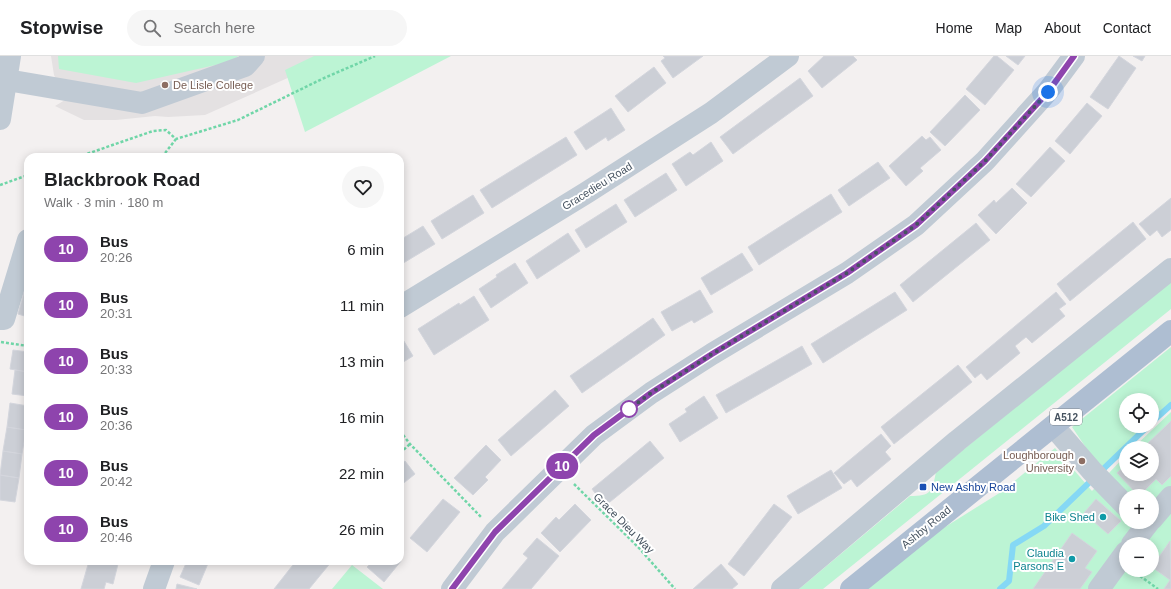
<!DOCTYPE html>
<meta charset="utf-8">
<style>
body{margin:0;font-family:Arial,sans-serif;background:#f6f6f6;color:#202124;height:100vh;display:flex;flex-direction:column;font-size:15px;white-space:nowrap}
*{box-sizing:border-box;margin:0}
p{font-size:13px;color:#757577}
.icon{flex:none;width:22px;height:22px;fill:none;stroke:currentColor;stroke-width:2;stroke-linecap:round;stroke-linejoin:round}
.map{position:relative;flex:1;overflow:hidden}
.sheet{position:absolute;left:24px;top:97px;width:380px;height:412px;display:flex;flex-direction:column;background:#fff;border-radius:12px;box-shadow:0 2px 10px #0003}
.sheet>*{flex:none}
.badge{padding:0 8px;border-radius:13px;font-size:14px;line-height:26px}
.tools{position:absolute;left:1119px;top:337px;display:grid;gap:8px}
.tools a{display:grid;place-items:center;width:40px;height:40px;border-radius:50%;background:#fff;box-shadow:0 2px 10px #0003;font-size:20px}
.you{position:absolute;width:20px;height:20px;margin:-10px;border:3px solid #fff;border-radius:50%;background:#1a73e8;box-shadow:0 0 0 6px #1a73e833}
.map>.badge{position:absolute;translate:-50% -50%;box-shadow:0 0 0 2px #fff}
.round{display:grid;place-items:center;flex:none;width:42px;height:42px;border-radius:21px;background:#f6f6f6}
.summary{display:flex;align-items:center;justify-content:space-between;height:68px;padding:0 20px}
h1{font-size:19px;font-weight:700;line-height:30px}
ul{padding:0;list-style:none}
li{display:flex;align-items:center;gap:12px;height:56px;padding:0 20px}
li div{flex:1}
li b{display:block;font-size:15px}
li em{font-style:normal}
li .badge{min-width:44px;font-weight:700;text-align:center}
header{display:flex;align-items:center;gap:24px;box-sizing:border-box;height:56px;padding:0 20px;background:#fff;border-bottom:1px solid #e0e0e0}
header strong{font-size:19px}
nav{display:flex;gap:22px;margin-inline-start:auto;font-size:14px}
.search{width:280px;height:36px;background:#f6f6f6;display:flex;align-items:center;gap:10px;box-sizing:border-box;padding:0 14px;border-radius:22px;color:#757577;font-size:15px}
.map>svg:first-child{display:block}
.education{fill:#e4e1e2}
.green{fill:#bcf4d4;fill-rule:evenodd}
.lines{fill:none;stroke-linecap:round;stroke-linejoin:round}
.stream{stroke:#85d8f5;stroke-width:6}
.building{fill:#cccfd6;stroke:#d4d6dd}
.path{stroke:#70d6a8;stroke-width:2.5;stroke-dasharray:3 2;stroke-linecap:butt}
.minor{stroke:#c0cad4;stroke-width:22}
.major{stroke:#aebed2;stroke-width:22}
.line-casing{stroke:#fff;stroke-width:9}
.line{stroke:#8e44ad;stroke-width:6}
.walk{stroke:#465360;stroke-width:4;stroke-dasharray:0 7.2}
.education-dot{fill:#8d6e63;stroke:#fff;stroke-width:1.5}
.stop-dot{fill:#fff;stroke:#8e44ad;stroke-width:2}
.transit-dot{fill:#1a4fb4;stroke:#fff;stroke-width:1.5}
.culture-dot{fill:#0f9aa8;stroke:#fff;stroke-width:1.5}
.labels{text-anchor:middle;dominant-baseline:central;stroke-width:4;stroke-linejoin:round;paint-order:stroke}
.shield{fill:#fff;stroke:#7e8790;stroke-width:1}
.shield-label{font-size:10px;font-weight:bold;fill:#465360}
.education-label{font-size:11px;fill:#785e54;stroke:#fff;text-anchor:start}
.street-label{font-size:11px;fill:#465360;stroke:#fff}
.transit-label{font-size:11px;fill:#164399;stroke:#fff;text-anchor:start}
.culture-label{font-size:11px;fill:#0d838f;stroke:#fff;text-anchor:end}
</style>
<header>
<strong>Stopwise</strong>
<div class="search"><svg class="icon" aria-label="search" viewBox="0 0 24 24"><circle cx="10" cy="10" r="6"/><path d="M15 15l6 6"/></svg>Search here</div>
<nav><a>Home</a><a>Map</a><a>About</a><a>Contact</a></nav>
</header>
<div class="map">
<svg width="1171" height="533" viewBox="0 0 1171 533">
<rect width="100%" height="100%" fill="#f3f0f0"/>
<path class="education" d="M51,0h286l-132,59 -37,2 -13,-1 -39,4h-32l-29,-14 10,-6 -11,-25z"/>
<path class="green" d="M58,0h180l-5,5 -97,22 -77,-14z
M314,0h137l-146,76 -20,-62z
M1171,224v29l-348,280h-24l111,-93c21,0 22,-4 26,-24z
M1171,291v56l-19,18v-21h-26v26h21l-44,47 -31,-46z
M1171,356v177h-305l55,-47 80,-50 54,-44 37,43 34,-36v19h26v-26h-19zM1126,440h26v26h-26zM1126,488h26v26h-26z
M352,509l31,24h-51z"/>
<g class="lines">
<path class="stream" d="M1152,366l19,-17
M1000,533l9,-8 4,-36 31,-19 104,-100"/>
</g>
<path class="building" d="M663,0h40l-30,22 -12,-17 4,-3z
M824,0h29l4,4 -35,28 -14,-17z
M994,0h3l17,14 -29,35 -19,-16z
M1006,0h19l-7,9z
M1119,0l17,12 -28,41 -18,-12z
M1133,0h12l-3,5z
M654,11l12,16 -38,29 -13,-16z
M800,22l13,18 -80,58 -13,-17z
M965,39l15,15 -35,36 -15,-14z
M1087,47l15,13 -32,38 -15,-13z
M611,52l14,22 -17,11 -2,-4 -20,13 -12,-18z
M922,80l4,4 4,-3 11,13 -21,18 3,3 -17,15 -17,-20z
M566,81l11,18 -85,53 -12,-18z
M711,86l12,19 -37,25 -14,-22 18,-12 3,3z
M1050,91l15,14 -34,36 -15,-13z
M878,106l12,16 -41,28 -11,-16z
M666,117l11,17 -42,27 -11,-17z
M1012,132l15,15 -31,31 -18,-19 16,-15 2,3z
M831,138l11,18 -83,53 -11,-18z
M473,139l11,18 -42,26 -11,-18z
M1171,142v32l-9,7 -5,-7 -7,6 -11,-12z
M616,148l11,18 -41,26 -11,-18z
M1133,166l13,17 -76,62 -13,-17z
M976,167l14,17 -77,62 -13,-17z
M423,170l12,18 -35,21v-25z
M568,177l12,18 -43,28 -11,-18z
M742,197l11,17 -42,25 -10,-17z
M515,207l13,20 -37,25 -12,-19 18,-12 -1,-2z
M27,226l1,1v34l-10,-3z
M700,234l13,22 -19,11 -2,-3 -20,11 -11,-19z
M895,236l12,18 -84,53 -12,-19z
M1056,236l10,12 -7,5 6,7 -33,27 -6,-6 -11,9 5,7 -33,27 -6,-7 -6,5 -9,-11z
M474,240l15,24 -55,35 -16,-26 41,-26 1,2z
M653,262l12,17 -83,58 -12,-17z
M402,282l11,18 -13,8v-25z
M802,290l10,18 -86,49 -10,-18z
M13,294l15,2v20l-18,-3z
M958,309l14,17 -78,62 -13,-17z
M15,314l13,2v24l-16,-2z
M555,334l14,16 -58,50 -13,-16z
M704,340l14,22 -38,24 -11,-18 18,-12 -2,-3z
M10,347l18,3 -2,24 -19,-3z
M1171,365v55l-9,9 -6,-6 -17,17 -22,-23 9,-8v9h26v-26h-9z
M7,371l19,3 -4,24 -19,-3z
M881,378l10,12 -6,6 6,7 -34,28 -6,-8 -7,5 -10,-11z
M650,385l14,17 -59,48 -13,-17z
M486,389l15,15 -16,17 3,3 -15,15 -19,-17z
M3,395l19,3 -3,24 -19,-3z
M405,405l10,13 -15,12v-21z
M831,414l11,18 -44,26 -11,-18z
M0,419l19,3 -4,24 -15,-2z
M443,443l17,13 -33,40 -17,-14z
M1096,443l25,22 -13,13 -24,-21z
M575,448l16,16 -31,32 -19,-19 15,-16 3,3z
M774,448l18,13 -48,59 -16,-12z
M1072,477l25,18 -12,17 7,4 -12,17h-47z
M537,482l22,18 -28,33h-29l26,-31 -5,-4z
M1170,485l1,48h-7l6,-9 -18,-13z
M400,504l1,1 -17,21 -17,-15 3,-3 -4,-3h34z
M89,505h19l10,3 -5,20 -7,-2 -2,7h-23z
M187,505h22l-10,24 -19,-8z
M296,505h36l-23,28h-35z
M721,508l17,20 -6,5h-39z
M177,528l20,5h-21z"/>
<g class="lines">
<path class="path" d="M78,101l75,-26 13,-1 10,9 62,-19 84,-41 53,-23
M162,101l14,-18
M0,129l28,-10
M1,286l27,4
M400,375l10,13 71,73
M400,397l10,-9
M574,428l65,64 36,41
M1136,517l22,16"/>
<path class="minor" d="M7,24l135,23 103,-37 9,-10
M0,63l10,-63
M400,251l186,-114 125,-80 77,-57
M0,263h4l24,-79
M1054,371l38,44 34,35
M1152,463l19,-22
M1132,488l17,-22
M154,533l10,-28
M452,533l43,-57 99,-97 57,-42 61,-39 135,-81 69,-48 69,-64 63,-70 26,-35
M782,533l175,-148 214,-172
M1099,533l27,-37"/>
<path class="major" d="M851,533l320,-258"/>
</g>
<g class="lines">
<defs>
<path id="line" d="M452,533l43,-57 99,-97 57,-42 61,-39 135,-81 69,-48 69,-64 63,-69 26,-36"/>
</defs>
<use href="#line" class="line-casing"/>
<use href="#line" class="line"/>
<path class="walk" d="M629,353l-1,1 23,-17 61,-39 135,-81 69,-48 69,-64 63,-69"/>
</g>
<g class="education-dot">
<circle cx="165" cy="29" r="4"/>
<circle cx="1082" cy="405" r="4"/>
</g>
<circle class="stop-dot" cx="629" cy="353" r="8"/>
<rect class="transit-dot" x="919" y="427" width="8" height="8" rx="2"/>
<g class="culture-dot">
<circle cx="1103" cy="461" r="4"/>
<circle cx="1072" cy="503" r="4"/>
</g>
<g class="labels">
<rect class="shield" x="1050" y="353" width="32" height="16" rx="3"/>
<g class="shield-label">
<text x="1066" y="361">A512</text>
</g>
<g class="education-label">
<text x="173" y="29">De Lisle College</text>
<text x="1074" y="399" text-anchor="end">Loughborough<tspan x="1074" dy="13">University</tspan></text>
</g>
<g class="street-label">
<text transform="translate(597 130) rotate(-32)">Gracedieu Road</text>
<text transform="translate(624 467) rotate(45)">Grace Dieu Way</text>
<text transform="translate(926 471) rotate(-39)">Ashby Road</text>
</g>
<g class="transit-label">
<text x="931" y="431">New Ashby Road</text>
</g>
<g class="culture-label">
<text x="1095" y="461">Bike Shed</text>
<text x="1064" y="497">Claudia<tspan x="1064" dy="13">Parsons E</tspan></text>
</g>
</g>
</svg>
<div class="tools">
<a><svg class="icon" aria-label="locate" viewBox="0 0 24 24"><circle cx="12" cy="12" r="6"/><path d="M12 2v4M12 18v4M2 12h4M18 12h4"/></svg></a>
<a><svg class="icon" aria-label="layers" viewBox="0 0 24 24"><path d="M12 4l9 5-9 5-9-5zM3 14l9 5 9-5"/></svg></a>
<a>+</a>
<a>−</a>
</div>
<div class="you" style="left:1048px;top:36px"></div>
<b class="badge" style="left:562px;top:410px;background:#8e44ad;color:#fff">10</b>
<section class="sheet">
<div class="summary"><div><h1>Blackbrook Road</h1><p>Walk · 3 min · 180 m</p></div><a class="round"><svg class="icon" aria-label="heart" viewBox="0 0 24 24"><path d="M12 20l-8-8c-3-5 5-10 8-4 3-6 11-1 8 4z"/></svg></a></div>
<ul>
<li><span class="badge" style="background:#8e44ad;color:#fff">10</span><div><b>Bus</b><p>20:26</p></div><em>6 min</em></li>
<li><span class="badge" style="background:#8e44ad;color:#fff">10</span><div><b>Bus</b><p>20:31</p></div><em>11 min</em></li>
<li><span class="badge" style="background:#8e44ad;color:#fff">10</span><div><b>Bus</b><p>20:33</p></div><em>13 min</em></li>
<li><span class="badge" style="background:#8e44ad;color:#fff">10</span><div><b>Bus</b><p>20:36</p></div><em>16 min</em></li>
<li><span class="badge" style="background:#8e44ad;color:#fff">10</span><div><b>Bus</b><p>20:42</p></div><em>22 min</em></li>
<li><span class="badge" style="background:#8e44ad;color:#fff">10</span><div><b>Bus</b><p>20:46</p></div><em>26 min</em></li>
</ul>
</section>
</div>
